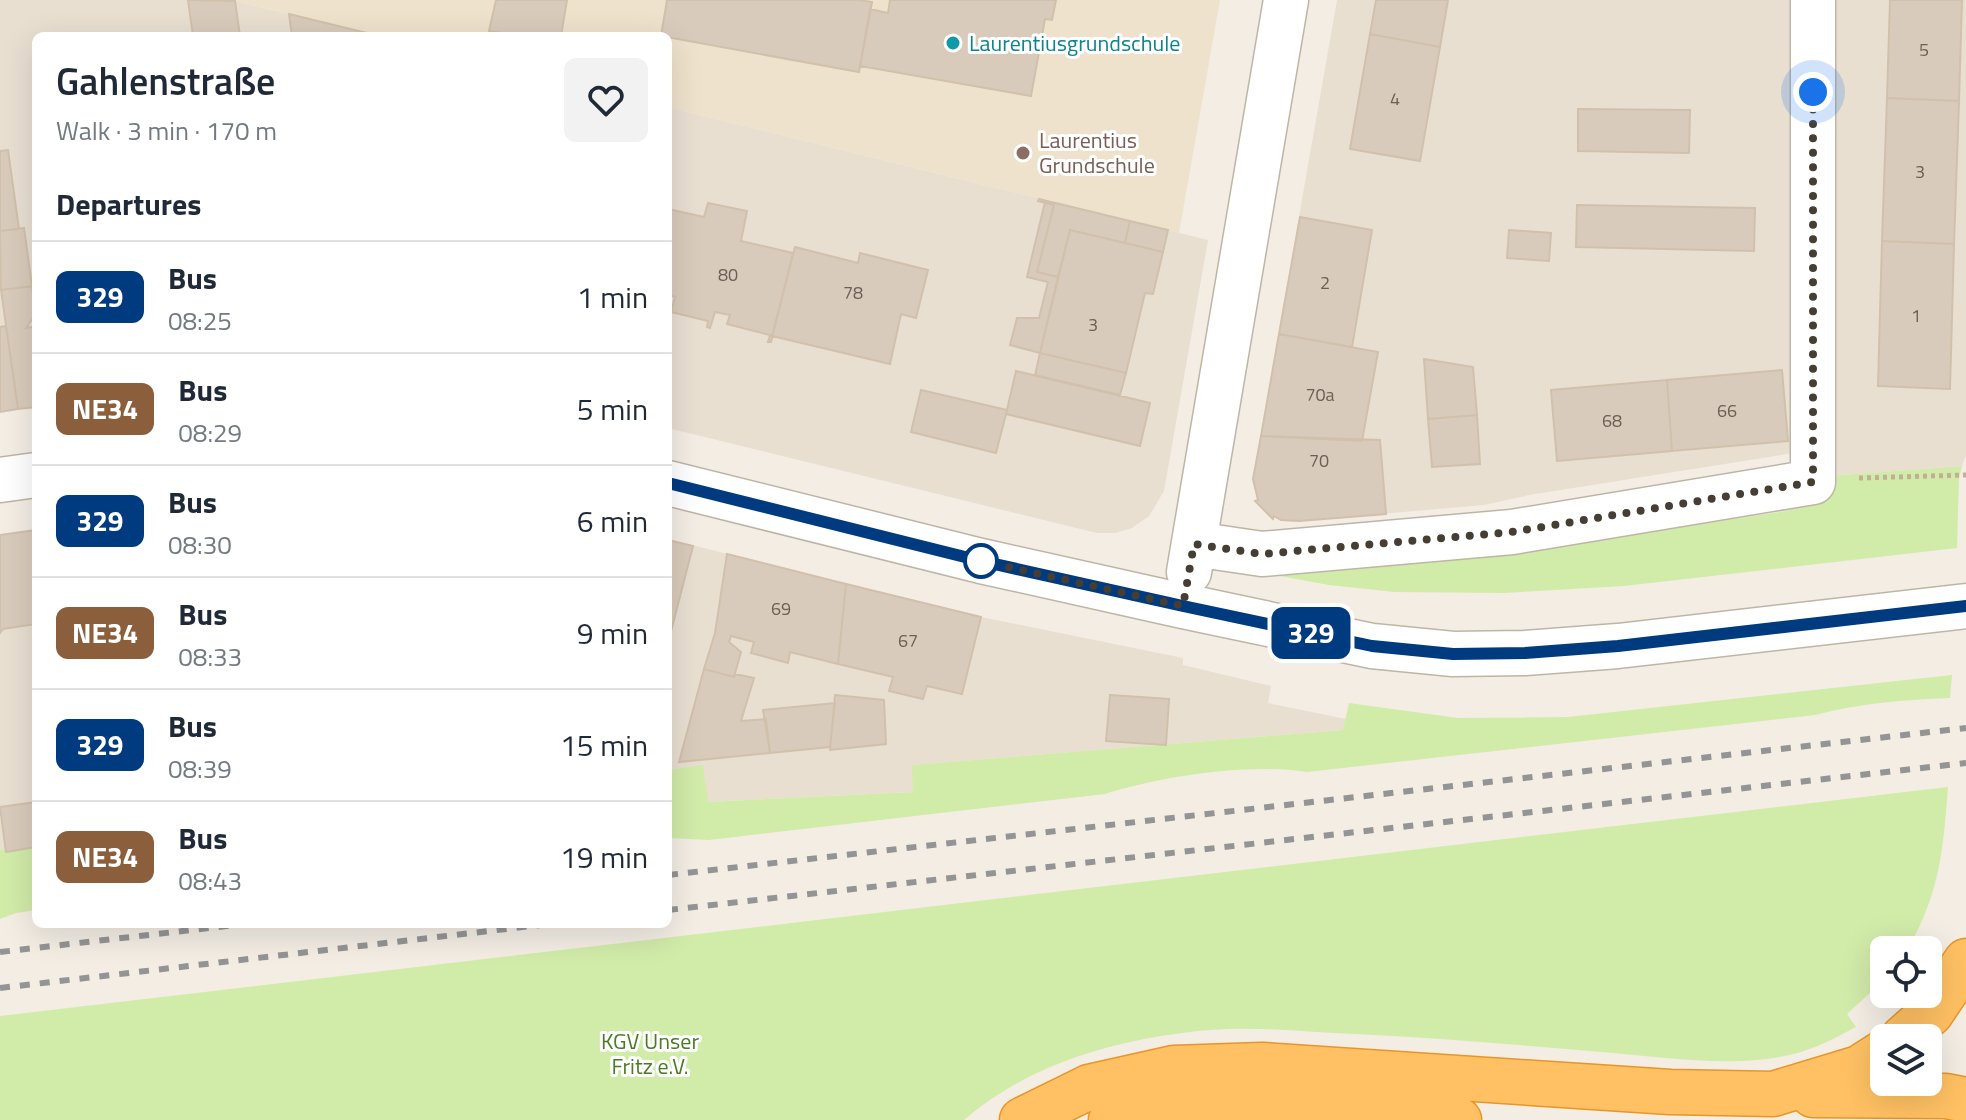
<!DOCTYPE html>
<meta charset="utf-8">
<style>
body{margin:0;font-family:"Titillium Web",sans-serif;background:#f2f2f3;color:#1f2937;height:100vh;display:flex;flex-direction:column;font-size:30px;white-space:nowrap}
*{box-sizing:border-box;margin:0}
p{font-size:26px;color:#747a83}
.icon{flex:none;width:44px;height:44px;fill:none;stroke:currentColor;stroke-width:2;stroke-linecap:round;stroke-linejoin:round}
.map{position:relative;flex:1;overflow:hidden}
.panel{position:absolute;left:32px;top:32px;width:640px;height:896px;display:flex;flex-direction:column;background:#fff;border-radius:12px;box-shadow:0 8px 32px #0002}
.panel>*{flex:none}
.badge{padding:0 16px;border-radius:12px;font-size:28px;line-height:52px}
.fabs{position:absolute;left:1870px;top:936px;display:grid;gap:16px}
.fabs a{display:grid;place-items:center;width:72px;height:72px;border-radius:12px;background:#fff;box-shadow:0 8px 32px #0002;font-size:40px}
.you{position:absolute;width:40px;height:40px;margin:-20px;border:6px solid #fff;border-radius:50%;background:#1a73e8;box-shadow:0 0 0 12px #1a73e833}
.map>.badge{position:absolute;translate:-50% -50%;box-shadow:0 0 0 4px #fff}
h2{padding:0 24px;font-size:30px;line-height:72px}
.round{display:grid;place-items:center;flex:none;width:84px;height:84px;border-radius:12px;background:#f2f2f3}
.summary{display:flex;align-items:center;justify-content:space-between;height:136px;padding:0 24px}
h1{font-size:38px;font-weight:600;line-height:60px}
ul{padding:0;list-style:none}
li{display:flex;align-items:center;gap:24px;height:112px;padding:0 24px;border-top:2px solid #e0e1e3}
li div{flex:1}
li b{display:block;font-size:30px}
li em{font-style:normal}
li .badge{min-width:88px;font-weight:700;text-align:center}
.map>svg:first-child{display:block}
.residential{fill:#e8dfd1}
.education{fill:#eee2cc}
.green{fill:#d1eba9}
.building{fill:#d9cbbb;stroke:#d1c0ab;stroke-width:2}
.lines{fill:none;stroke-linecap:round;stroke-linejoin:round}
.minor-casing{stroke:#bfb5a6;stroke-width:47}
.highway-casing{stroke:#e99528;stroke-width:47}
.path{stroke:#c2af96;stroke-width:5;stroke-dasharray:4 4;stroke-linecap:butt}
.minor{stroke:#fff;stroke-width:44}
.highway{stroke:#ffc163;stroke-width:44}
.rail{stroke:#949494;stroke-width:6;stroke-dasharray:10 10;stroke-linecap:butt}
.line-casing{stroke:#fff;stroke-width:18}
.line{stroke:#003b80;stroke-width:12}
.walk{stroke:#463d33;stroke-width:8;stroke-dasharray:0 14.4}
.culture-dot{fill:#0f9aa8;stroke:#fff;stroke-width:3}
.education-dot{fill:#8d6e63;stroke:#fff;stroke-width:3}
.stop-dot{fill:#fff;stroke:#003b80;stroke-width:4}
.labels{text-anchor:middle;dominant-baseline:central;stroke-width:6;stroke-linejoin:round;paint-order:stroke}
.number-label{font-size:18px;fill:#6b6055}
.culture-label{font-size:22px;fill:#0d838f;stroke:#fff;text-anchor:start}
.education-label{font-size:22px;fill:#785e54;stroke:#fff;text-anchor:start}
.park-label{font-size:22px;fill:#4a7b23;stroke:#fff}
</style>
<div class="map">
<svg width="1966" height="1120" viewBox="0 0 1966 1120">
<rect width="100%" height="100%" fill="#f3ede4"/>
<path class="residential" d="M0,0h232l147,36h-343v371l-36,5z
M1337,0h458l-1,453 -265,42 -45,10 -185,16 -25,-5 -1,3 -9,-8 -9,-10 3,-1 -5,-21z
M1833,0h133v455l-4,11 -134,10z
M668,107l540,133 -44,251 -15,25 -17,12 -16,5h-19l-429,-105z
M36,530v317l-30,5 -1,-3 -5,1v-315z
M668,539l313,78 202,41v7l88,21 -3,17 78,16 -3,11 -430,35v27l-206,10 -4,-36 -35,4z"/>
<path class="education" d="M232,0h988l-41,233 -511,-126v-71h-289z"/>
<path class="green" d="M1962,466l-3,13 -2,69 -333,38 -120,7 -109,-1 -66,-7 -61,-11 257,-24 261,-39c21,-7 30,-18 42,-35z
M1952,675l-2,23c-46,2 -90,5 -135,17l-508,57c-59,-9 -145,4 -202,22l-396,46 -41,-2v-68l35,-5 5,37 205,-10 -1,-27 431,-35 6,-27 109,15 110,-1z
M1948,787c-5,63 -8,106 -41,163h-23v30l-37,34 9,13c-14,7 -29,16 -44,21 -61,24 -145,9 -210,4 -82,-7 -164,-14 -247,-18 -47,-2 -97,-8 -145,-4 -85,7 -180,32 -246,90h-964v-104z
M36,847v63l-20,3 -16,6v-69l5,-1 1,3z"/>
<path class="building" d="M188,0l47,1 5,35h-47z
M496,0h71l-6,36h-42l-30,-5z
M667,0h191l14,2 -13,70 -198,-36z
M890,0h166l-4,20 -7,-1 -14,77 -171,-30 10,-57 18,4z
M1376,0h72l-8,47 -70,-13z
M1890,0h72l-3,101 -72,-3z
M289,14l90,22h-87z
M1370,34l70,13 -20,114 -70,-12z
M1887,98l72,3 -5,143 -72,-3z
M1578,109l112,1 -1,43 -111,-2z
M8,150l11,79 -19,2v-80z
M1039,199l91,22 -5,22 -55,-13 -12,47 -21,-5 17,-67 -16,-4z
M1045,202l9,3 -17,67 21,5 -18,76 -30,-8 7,-27h22l9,-36 -21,-5z
M708,203l39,8 -6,30 52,12 -22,89h-3l2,-7 -43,-11 3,-9 -15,-3 -5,16 -3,-1 1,-6 -37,-9 4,-15 -7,-2v-86l36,8z
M1577,205l178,3 -1,43 -178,-4z
M1300,217l72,13 -20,117 -73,-13z
M1130,221l38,9 -5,22 -38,-9z
M24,228l8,58 -31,4 -1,-59z
M1070,230l93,22 -10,42 -8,-1 -19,80 -86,-20z
M1509,230l42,3 -2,28 -42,-3z
M1882,241l72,3 -4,145 -72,-3z
M795,247l63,16 2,-10 68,17 -12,48 -15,-4 -11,50 -118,-28z
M32,286l4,28 -10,14 10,-2v81l-18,2 -17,-119z
M6,326l12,83 -18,3v-85z
M1279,334l99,18 -16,89 -101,-5z
M1040,353l86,20 -6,22 -85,-20z
M1424,359l49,8 4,48 -49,4z
M1782,370l6,71 -116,10 -5,-71z
M1016,371l134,32 -10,43 -134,-32z
M1667,380l5,71 -115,10 -6,-71z
M921,390l86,20 -11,43 -85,-21z
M1477,415l3,49 -48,3 -4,-48z
M1261,436l119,4 6,74 -87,7 -18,-1 -7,-4 -1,3 -18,-18 3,-1 -5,-21z
M36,530v94l-33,5 -3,4v-98z
M668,540l25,6 -25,97z
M727,554l119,30 -8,80 -48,-12 -2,11 -37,-10 3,-11 -23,-6 -2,6 12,10 -7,25 -30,-8 11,-36z
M846,584l135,33 -19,77 -35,-8 -4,13 -34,-8 4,-14 -55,-13z
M704,669l30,8 1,-3 19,4 -13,43 25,-2 4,34 -91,9z
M835,695l49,5 2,44 -56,6z
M1110,695l59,4 -3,46 -60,-4z
M835,703l-5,44 -60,6 -7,-43z
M36,802v45l-30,5 -6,-45z"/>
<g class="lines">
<defs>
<path id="minor" d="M0,480l36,-5
M668,483l313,78 202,45 189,40 81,8 72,-1 93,-7 348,-40
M1194,544l68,10 250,-22 301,-50v-482
M1189,572l97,-572"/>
<path id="highway" d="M1903,1038l28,-25 35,-52
M1813,1095l133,1 20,4
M1022,1120l67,-33 85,-19 88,-3 408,27 103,2 86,-26 25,-16
M1111,1120l72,-16 80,-4 196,20"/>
</defs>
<use href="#minor" class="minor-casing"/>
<use href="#highway" class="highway-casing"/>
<path class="path" d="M1859,478l107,-3"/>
<use href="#minor" class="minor"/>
<use href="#highway" class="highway"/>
<path class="rail" d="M668,875l1298,-147
M668,910l1298,-147
M0,952l244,-28
M0,988l549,-64"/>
</g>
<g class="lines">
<defs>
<path id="line" d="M668,483l313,78 202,45 189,40 81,8 72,-1 93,-7 348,-40"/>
</defs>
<use href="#line" class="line-casing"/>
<use href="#line" class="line"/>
<path class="walk" d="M981,561l202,45 11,-62 68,10 250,-22 301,-50v-390"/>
</g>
<circle class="culture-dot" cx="953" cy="43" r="8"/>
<circle class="education-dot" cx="1023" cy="153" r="8"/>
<circle class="stop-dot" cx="981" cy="561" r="16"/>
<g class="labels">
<g class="number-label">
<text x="1924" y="49">5</text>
<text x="1395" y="98">4</text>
<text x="1920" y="171">3</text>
<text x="728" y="274">80</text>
<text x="1325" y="282">2</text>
<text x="853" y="292">78</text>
<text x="1916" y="315">1</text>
<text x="1093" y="324">3</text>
<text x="1320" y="394">70a</text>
<text x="1727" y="410">66</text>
<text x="1612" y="420">68</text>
<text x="1319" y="460">70</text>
<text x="781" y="608">69</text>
<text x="908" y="640">67</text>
</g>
<g class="culture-label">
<text x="969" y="43">Laurentiusgrundschule</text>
</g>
<g class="education-label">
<text x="1039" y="140">Laurentius<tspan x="1039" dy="25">Grundschule</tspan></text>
</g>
<g class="park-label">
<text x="650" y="1041">KGV Unser<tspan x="650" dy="25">Fritz e.V.</tspan></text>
</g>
</g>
</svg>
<div class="fabs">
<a><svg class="icon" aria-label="locate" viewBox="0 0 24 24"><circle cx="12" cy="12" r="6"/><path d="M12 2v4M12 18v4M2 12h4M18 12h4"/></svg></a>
<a><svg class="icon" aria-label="layers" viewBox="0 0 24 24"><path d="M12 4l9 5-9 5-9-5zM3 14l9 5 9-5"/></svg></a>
</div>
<div class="you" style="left:1813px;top:92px"></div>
<b class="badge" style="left:1311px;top:633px;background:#003b80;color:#fff">329</b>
<section class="panel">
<div class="summary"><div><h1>Gahlenstraße</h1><p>Walk · 3 min · 170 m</p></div><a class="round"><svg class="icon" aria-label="heart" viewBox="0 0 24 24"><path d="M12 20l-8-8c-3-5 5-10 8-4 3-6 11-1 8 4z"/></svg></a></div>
<h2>Departures</h2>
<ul>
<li><span class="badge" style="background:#003b80;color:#fff">329</span><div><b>Bus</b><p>08:25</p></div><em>1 min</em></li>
<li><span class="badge" style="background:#8b5e3c;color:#fff">NE34</span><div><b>Bus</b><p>08:29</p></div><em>5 min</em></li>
<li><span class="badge" style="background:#003b80;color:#fff">329</span><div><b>Bus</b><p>08:30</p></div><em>6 min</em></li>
<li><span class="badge" style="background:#8b5e3c;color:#fff">NE34</span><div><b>Bus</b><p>08:33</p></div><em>9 min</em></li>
<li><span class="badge" style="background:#003b80;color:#fff">329</span><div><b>Bus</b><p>08:39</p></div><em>15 min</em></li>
<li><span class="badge" style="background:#8b5e3c;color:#fff">NE34</span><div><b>Bus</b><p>08:43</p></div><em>19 min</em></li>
</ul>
</section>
</div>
